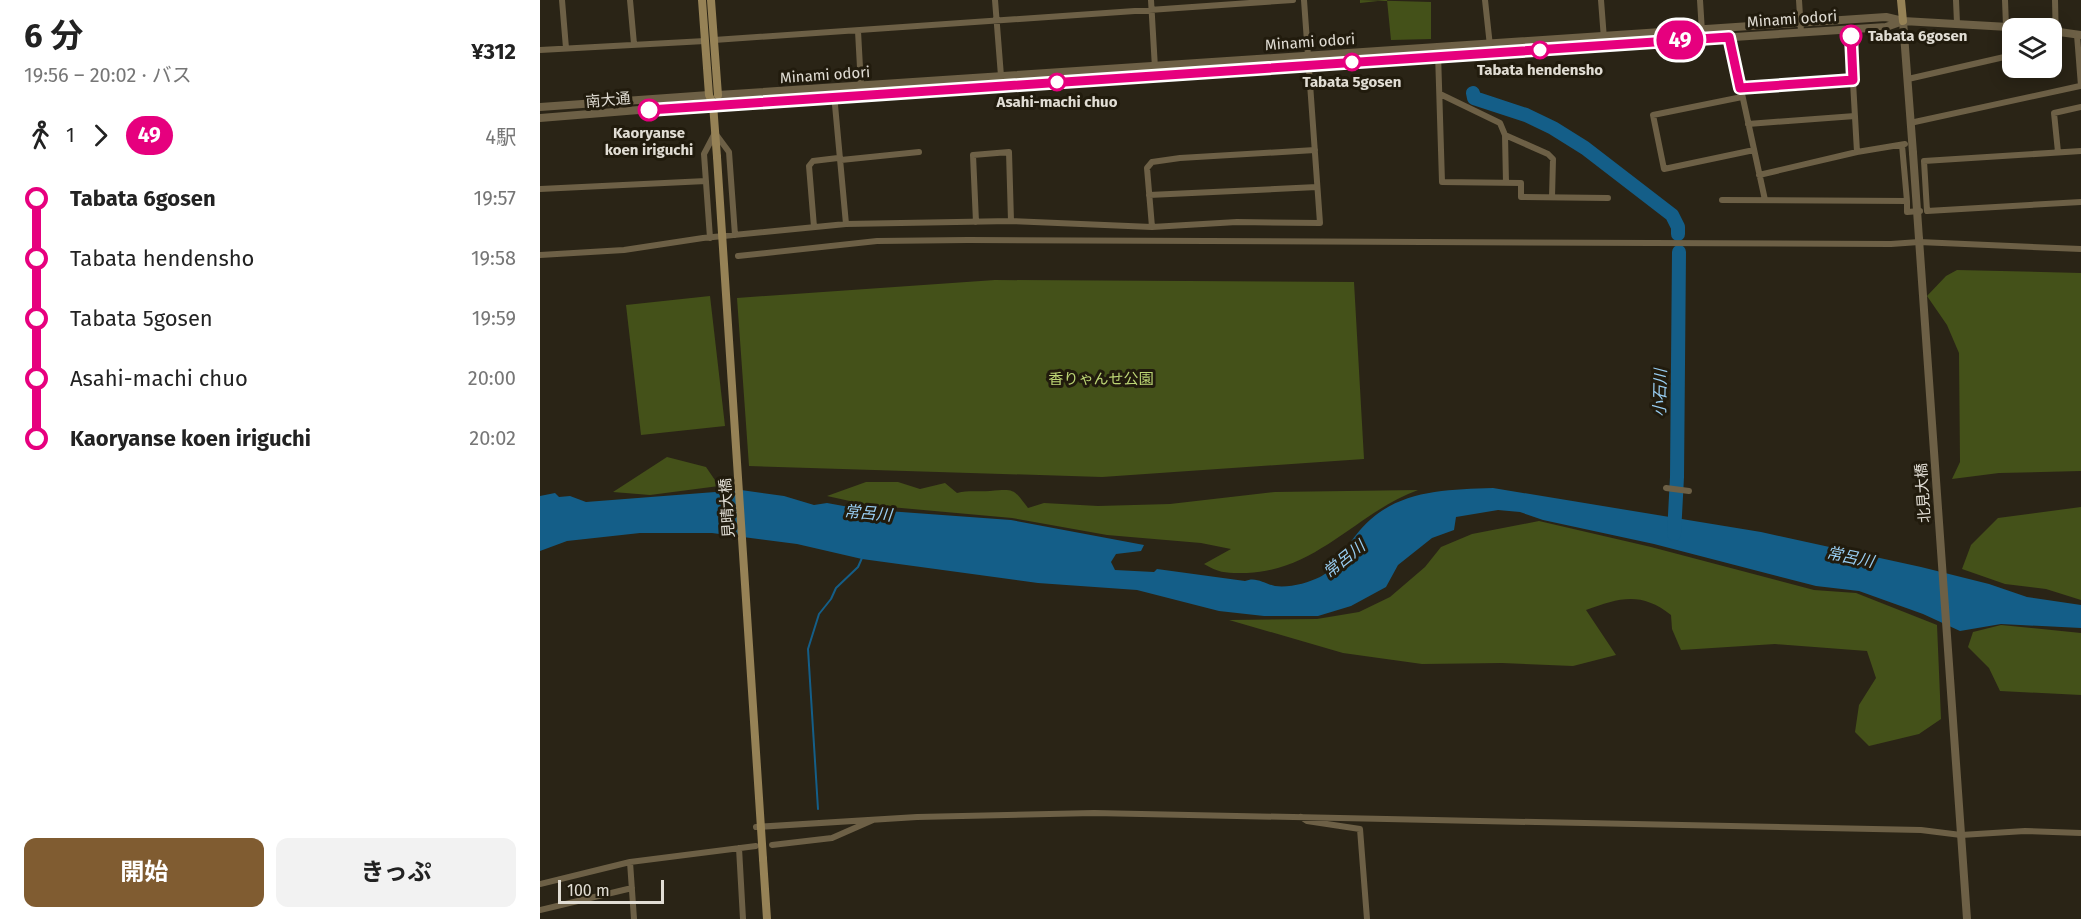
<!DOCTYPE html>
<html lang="ja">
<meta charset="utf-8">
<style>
body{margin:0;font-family:"Fira Sans","Noto Sans JP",sans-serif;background:#f2f2f2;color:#222;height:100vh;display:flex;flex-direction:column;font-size:22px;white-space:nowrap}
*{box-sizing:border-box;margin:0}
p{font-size:20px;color:#767676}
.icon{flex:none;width:33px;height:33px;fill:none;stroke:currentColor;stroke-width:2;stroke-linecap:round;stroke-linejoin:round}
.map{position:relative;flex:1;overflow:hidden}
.sheet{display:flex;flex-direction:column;background:#fff;width:540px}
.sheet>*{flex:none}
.badge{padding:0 12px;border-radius:20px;font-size:21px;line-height:39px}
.tools{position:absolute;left:1462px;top:18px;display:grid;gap:12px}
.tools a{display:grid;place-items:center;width:60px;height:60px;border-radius:12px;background:#fff;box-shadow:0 3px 15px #0003;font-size:30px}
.scale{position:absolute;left:18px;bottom:15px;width:106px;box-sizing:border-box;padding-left:6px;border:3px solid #e1ddd4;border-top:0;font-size:16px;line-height:21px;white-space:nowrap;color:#e1ddd4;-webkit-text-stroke:4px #211b0d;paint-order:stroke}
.map>.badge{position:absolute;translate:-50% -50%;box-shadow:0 0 0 3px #fff}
.legs{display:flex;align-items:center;gap:9px;height:66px;padding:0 24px;font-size:20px}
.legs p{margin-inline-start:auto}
.overview{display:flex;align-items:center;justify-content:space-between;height:102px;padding:0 24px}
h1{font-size:33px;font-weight:700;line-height:45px}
.button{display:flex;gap:12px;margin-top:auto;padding:12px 24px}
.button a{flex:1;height:69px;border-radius:12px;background:#805c31;color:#fff;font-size:24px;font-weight:700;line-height:69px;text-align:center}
.button a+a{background:#f2f2f2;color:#222}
ul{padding:0 24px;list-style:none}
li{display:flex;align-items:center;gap:21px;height:60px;font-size:22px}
li i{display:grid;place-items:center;width:9px;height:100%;margin:0 8px;background:currentColor}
li i::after{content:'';width:15px;height:15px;margin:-8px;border:4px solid;border-radius:50%;background:#fff}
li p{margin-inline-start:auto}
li:first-child i{background:linear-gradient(#0000 50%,currentColor 0)}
li:last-child i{background:linear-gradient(currentColor 50%,#0000 0)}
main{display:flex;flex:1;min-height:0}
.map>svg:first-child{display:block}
.green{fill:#445119}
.water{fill:#145e88}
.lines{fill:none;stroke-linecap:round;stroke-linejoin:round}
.stream{stroke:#145e88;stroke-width:2}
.river{stroke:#145e88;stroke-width:14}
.minor{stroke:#6d6046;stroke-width:6}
.tertiary{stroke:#6d6046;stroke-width:8}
.secondary{stroke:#968256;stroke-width:8}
.tertiary-bridge{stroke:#6d6046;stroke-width:8}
.secondary-bridge{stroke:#968256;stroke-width:8}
.line-1-casing{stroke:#fff;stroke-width:14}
.line-1{stroke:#e6007e;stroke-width:9}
.stop-1-dot{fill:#fff;stroke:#e6007e;stroke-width:3}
.labels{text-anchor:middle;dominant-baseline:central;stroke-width:6;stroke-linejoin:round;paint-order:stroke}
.street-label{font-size:15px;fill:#e1ddd4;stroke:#211b0d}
.stop-label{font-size:15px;font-weight:bold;fill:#e1ddd4;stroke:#211b0d}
.park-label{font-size:15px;fill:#bdd675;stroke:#211b0d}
.water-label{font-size:16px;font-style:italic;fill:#99cef3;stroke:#211b0d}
</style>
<main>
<section class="sheet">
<div class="overview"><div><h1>6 分</h1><p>19:56 – 20:02 · バス</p></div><b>¥312</b></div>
<div class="legs"><svg class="icon" aria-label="walk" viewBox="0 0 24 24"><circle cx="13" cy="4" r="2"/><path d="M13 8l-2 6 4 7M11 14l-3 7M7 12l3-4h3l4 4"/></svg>1<svg class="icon" aria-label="forward" viewBox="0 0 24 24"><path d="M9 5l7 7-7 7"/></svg><b class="badge" style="background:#e6007e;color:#fff">49</b><p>4駅</p></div>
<ul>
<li><i style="color:#e6007e"></i><b>Tabata 6gosen</b><p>19:57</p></li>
<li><i style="color:#e6007e"></i><span>Tabata hendensho</span><p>19:58</p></li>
<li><i style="color:#e6007e"></i><span>Tabata 5gosen</span><p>19:59</p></li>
<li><i style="color:#e6007e"></i><span>Asahi-machi chuo</span><p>20:00</p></li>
<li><i style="color:#e6007e"></i><b>Kaoryanse koen iriguchi</b><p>20:02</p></li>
</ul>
<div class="button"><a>開始</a><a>きっぷ</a></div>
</section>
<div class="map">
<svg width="1541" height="919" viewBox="0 0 1541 919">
<rect width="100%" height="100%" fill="#2a2416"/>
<path class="green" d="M820,0l71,2v37l-40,1 -4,-40 -27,3z
M1417,270l124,3v198l-82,2 -47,6 8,-17 -1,-109 -12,-28 -20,-29 19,-20z
M455,280l359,2 10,177 -262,18 -353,-11 -12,-168z
M170,296l15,130 -84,9 -15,-130z
M127,457l39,10 13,19 -69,9 -37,-3z
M326,482h32l22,7 25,-6 12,10c12,-3 21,-1 33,-2 24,-2 23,-3 38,17l16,-5 54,3 72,-2 105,-12 143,-2c-62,23 -100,80 -171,83 -19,0 -26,1 -43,-9l27,-15 -30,-6 -94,-8 -95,-17 -144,-13 -41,-9z
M1541,507v93l-35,-11 -41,-5 -43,-15 9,-24 27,-27z
M999,521l112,26 163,43 42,3 81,32 4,94 -22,15 -50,12 -14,-14 4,-27 17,-27 -9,-27 -92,-7 -94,6 -9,-21 -1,-14c-30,-24 -52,-17 -85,-5l30,45 -43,11 -71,-3 -80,1 -79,-11 -114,-33 88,-1 42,-7 31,-15 35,-30 16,-20 31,-13z
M1461,625l80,8v62l-81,-4 -11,-23 -21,-21 5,-15z"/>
<path class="water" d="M953,488l268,44 160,35 68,17 38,13 54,8v23l-80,-4 -41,7 -37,-17 -64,-23 -43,-5 -162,-42 -111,-24 -23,-8 -22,-2 -42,7 -2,13 -22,8 -34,27 -12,22 -35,19 -33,10h-54l-45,-5 -82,-21 -99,-7 -176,-24 -65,-15 -85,-11h-72l-73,8 -27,10v-55l15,-3 4,4 11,-1 16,6 155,-12 43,6 30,9 13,-2 33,6 151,11 133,25 -3,6 -25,3 -5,8 4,8 39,2 3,-3 88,12c11,-5 20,3 30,5 14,2 33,-3 45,-9 17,-9 24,-27 36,-42 35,-45 84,-45 137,-47z"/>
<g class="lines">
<path class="stream" d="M278,809l-10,-160 11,-35 12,-15 5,-11 22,-21 4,-9"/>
<path class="river" d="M933,93l1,5 52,17 27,13 32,20 87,67 6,12v7
M1134,534l3,-57 2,-225"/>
<path class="minor" d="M22,0l4,48
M90,0l4,44
M455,0l6,76
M611,0l4,68
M945,0l5,46
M1061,0l3,39
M1160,0l2,32
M1259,0l2,32
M1416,0l1,23
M1465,0l1,26
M1310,29l7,123
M318,31l3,55
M1189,34l36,166
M1537,35l4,51
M174,40l579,-40
M1512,47l4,-4 -1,-43
M0,50l165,-9
M898,53l4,129 79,1v14l87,1
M1368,79l105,-24
M1200,88l113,-9
M294,94l12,130
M900,94l60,29 5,12 1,48
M1202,97l-89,18 11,54 90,-19
M1370,123l170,-37
M1208,124l107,-8
M965,135l43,19 5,5 -1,38
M1541,151l-157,10 3,50 154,-9
M1518,152l-4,-39 27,-6
M301,160l78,-8
M1219,175l98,-23 48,-8
M0,189l166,-8
M609,195l168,-8
M1182,200l185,1 -5,-56
M1367,201v11l13,-1
M436,222l-3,-67 36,-3 2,69
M274,227l-5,-61 4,-5 25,-3
M612,227l-5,-59 5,-6 28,-4 135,-8
M170,238l-6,-84 11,-21 14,19 6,83
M0,255l84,-5 79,-12 143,-14 165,-3 141,6 85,-5 83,1 -16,-223
M198,256l139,-15 91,-1 923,4 28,-2 162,7
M1126,488l23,3
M761,817l6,4 53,8 7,90
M216,827l161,-10 177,-4 827,17 40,5 64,-4 56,2
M232,845l60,-7 41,-18
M199,848l4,71
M90,862l4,57
M0,884l90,-22 126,-16
M0,910l92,-22"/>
<path class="tertiary" d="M1363,21l10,132
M1512,31l29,4
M178,95l1168,-78 17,4 123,7
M0,107l169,-12
M0,118l173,-14 1173,-77 17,-6
M1379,239l48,680"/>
<path class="secondary" d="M162,0l7,95 4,9 4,53
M171,0l7,95
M1361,0l2,21
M223,859l4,60"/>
<path class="tertiary-bridge" d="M1373,153l6,86"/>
<path class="secondary-bridge" d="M177,157l46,702"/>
</g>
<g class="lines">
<defs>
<path id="line-1" d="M109,110l1080,-73 11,51 113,-8 -2,-44"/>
</defs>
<use href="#line-1" class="line-1-casing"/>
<use href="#line-1" class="line-1"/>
</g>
<g class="stop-1-dot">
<circle cx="1311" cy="36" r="10"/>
<circle cx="1000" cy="50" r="8"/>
<circle cx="812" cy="62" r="8"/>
<circle cx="517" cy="82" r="8"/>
<circle cx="109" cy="110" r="10"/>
</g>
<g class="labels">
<g class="street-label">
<text transform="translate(1252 19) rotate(-4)">Minami odori</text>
<text transform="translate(770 42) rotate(-4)">Minami odori</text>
<text transform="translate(285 75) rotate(-4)">Minami odori</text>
<text transform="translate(68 100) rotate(-5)">南大通</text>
<text transform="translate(1383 493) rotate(-94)">北見大橋</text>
<text transform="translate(187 508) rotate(-94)">見晴大橋</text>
</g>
<g class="stop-label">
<text x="1328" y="36" text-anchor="start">Tabata 6gosen</text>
<text x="1000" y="70">Tabata hendensho</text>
<text x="812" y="82">Tabata 5gosen</text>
<text x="517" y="102">Asahi-machi chuo</text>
<text x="109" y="133">Kaoryanse<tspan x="109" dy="17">koen iriguchi</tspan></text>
</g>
<g class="park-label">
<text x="561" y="379">香りゃんせ公園</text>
</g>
<g class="water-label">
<text transform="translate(1120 393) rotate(-89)">小石川</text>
<text transform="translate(328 513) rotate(5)">常呂川</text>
<text transform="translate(1310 557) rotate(12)">常呂川</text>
<text transform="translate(804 559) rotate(-39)">常呂川</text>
</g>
</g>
</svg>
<div class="tools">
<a><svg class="icon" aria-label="layers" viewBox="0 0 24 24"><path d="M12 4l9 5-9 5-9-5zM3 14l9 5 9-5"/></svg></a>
</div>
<div class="scale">100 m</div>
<b class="badge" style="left:1140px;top:40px;background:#e6007e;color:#fff">49</b>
</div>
</main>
